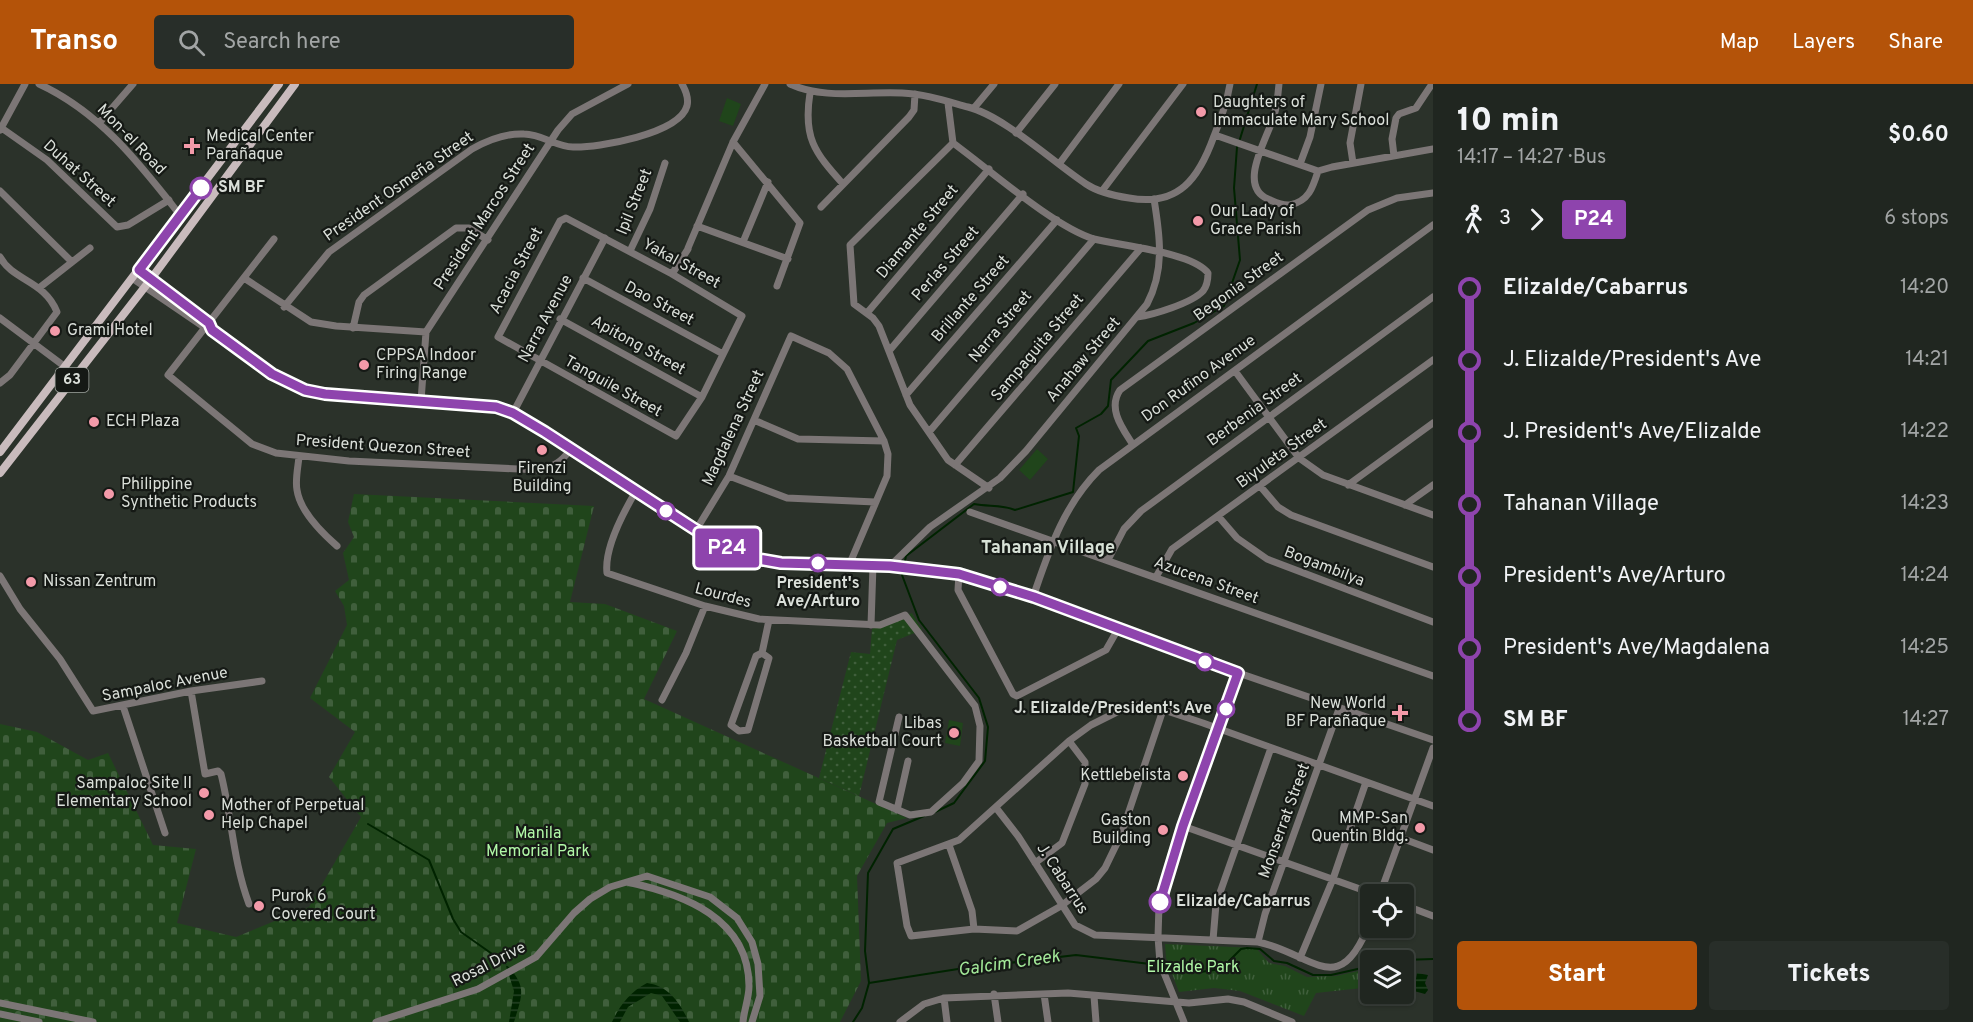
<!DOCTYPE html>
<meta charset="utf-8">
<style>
body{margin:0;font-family:Overpass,sans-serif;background:#282e29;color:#f1f3f6;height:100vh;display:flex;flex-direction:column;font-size:22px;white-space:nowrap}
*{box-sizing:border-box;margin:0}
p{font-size:20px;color:#a2a5a5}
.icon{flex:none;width:33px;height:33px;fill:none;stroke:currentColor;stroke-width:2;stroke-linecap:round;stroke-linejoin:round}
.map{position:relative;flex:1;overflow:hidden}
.sheet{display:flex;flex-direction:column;background:#202620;width:540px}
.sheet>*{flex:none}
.badge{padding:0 12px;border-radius:4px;font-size:21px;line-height:39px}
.tools{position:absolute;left:1360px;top:800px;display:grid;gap:12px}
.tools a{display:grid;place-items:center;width:54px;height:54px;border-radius:6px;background:#202620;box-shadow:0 2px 4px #0004,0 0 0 2px #3d433e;font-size:30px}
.map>.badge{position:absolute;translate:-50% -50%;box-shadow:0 0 0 3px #fff}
.legs{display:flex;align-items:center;gap:9px;height:66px;padding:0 24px;font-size:20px}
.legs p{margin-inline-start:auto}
.summary{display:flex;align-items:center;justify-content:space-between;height:102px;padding:0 24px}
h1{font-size:33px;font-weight:800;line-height:45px}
.primary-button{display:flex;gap:12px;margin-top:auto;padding:12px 24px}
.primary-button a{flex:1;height:69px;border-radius:6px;background:#b45309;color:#fff;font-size:24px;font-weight:800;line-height:69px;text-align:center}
.primary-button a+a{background:#282e29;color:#f1f3f6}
ul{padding:0 24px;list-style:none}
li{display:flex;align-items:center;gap:21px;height:72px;font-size:22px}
li i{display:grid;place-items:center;width:9px;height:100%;margin:0 8px;background:currentColor}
li i::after{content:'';width:15px;height:15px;margin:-8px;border:4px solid;border-radius:50%;background:#202620}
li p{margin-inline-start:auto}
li:first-child i{background:linear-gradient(#0000 50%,currentColor 0)}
li:last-child i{background:linear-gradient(currentColor 50%,#0000 0)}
header{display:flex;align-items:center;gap:36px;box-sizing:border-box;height:84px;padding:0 30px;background:#b45309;color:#fff}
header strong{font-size:28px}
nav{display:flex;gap:33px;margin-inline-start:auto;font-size:21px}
.search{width:420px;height:54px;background:#282e29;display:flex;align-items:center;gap:15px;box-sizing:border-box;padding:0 21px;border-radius:6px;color:#a2a5a5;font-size:22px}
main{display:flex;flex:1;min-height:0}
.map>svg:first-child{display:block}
.grass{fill:url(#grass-dots)}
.cemetery{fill:url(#cemetery-stones)}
.park{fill:url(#park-tufts)}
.pitch{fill:#20451b}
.water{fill:url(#water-rules)}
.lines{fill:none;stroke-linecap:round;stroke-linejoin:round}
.stream{stroke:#002300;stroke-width:2}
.minor{stroke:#7c7676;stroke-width:7}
.major{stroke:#c9bbbd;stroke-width:8}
.line-1-casing{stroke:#fff;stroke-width:14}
.line-1{stroke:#8e44ad;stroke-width:9}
.poi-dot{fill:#f39aa9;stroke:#151915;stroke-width:2}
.stop-1-dot{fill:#fff;stroke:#8e44ad;stroke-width:3}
.labels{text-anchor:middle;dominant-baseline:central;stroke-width:4.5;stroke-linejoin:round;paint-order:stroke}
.shield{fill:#151915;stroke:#9fa49e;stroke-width:1.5}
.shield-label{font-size:15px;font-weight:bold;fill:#dadfd9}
.poi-label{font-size:16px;fill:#dadfd9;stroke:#151915;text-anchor:start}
.street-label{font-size:16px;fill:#dadfd9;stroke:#151915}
.stop-label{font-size:16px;font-weight:bold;fill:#dadfd9;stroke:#151915;text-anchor:start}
.park-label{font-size:16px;fill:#b1f8a7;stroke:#151915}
.neighbourhood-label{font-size:18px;font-weight:bold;fill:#d8e2d7;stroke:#151915}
.water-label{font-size:18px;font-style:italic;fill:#a3e999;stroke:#151915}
</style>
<header>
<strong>Transo</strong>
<div class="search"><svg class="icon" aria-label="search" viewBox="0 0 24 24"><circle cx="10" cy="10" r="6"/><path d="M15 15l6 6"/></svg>Search here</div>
<nav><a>Map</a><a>Layers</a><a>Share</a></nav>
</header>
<main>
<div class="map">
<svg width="1433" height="938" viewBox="0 0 1433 938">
<defs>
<pattern id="grass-dots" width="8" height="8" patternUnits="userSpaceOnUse" patternTransform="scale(1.5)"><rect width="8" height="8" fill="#20451b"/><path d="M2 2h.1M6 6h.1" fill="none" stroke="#405f3c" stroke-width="1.8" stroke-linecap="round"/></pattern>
<pattern id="cemetery-stones" width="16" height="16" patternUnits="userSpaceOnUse" patternTransform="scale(1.5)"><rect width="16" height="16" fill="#20451b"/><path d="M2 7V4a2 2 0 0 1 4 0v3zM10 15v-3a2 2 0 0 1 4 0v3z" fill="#405f3c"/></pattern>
<pattern id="park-tufts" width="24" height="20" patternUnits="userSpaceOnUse" patternTransform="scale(1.5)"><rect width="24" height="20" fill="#20451b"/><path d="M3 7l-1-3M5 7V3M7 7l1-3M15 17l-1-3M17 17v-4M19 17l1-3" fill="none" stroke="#405f3c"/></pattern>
<pattern id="water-rules" width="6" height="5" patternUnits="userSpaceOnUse" patternTransform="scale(1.5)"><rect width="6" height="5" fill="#002300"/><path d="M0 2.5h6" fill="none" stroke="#254225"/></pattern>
</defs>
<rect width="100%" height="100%" fill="#2b322a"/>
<path class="grass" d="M912,529l10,17 -25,10 -38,156 -40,-18 32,-126 19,2 2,-25z"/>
<path class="cemetery" d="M354,410l240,12 -24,96 35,2 72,27 -33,68 263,119 -20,5 -30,53 4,105 -21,41h-840v-298l37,8 51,28 20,-7 45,92 43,4 -19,74 59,14 73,-30 52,-90 -32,-40 26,-45 -45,-34 37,-73 -3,-19 -9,-15 14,-11 -6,-27 11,-16 -6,-15z"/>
<path class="park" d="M1165,860l91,4 13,15 16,3 22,11 29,-1 27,-6 7,5 -8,13 -46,5 -12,23 -64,-25 -26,-3 -35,4 -13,-34z"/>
<path class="pitch" d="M727,14l14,6 -8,22 -14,-5z
M1037,365l11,10 -18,21 -11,-10z
M949,636l14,3 -3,23 -15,-3z"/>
<path class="water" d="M505,879c22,23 18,30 9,59h-5l5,-31z
M1417,889l11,2 -3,8 3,7 -3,4 -11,-3z
M647,899c22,3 33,20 42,39h-9l-18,-26 -11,-3 -23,14 -8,15h-8c8,-17 18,-30 35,-39z"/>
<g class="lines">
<path class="stream" d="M1240,55l17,-55
M935,728l19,-9 31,-42 3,-34 -9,-29 -60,-78 -17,-45 4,-19 68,-52c15,3 27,0 41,6l58,-18 6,-56 -3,-8 25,-14 7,-8 3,-26 37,-39 46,-18 30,-17 16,-46 -6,-72 3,-41
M368,740l61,36 24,59 8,13 44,31
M1403,876l30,-1
M1167,883l33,5 21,-3 20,-20 6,-1 13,1 14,12 13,2 26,12h18l40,-9
M869,899l89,-14 118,-14 74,9
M853,938l9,-14 7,-25 -4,-32 3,-78 25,-44 31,-13"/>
<path class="minor" d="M39,0c61,28 101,80 141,131
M790,0c35,16 74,7 112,9 23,1 44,8 66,14 36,9 86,56 118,77 12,8 29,12 43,14 50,9 70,-20 85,-62 7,-17 13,-34 16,-52
M1279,0c-1,11 -2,22 -5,32 -7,23 -37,70 -6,83 7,3 14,7 22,6 19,-4 23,-18 28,-34
M810,9c-7,44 4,59 33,91
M948,19l5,40 -103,102 4,59 19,14 6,8 31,79 38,55 41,28
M974,24l20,-24
M100,38l33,-38
M3,45l44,31 70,67 11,-2 41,-25
M0,46l25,-46
M1016,49l39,-49
M1215,51l103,36 14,-4 101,-18
M733,58l67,81 -23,63
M953,59c36,26 101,84 141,96 27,7 98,13 114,34 0,7 -1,13 -5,18 -11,12 -50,24 -66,26
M1394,72l-2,-17 4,-21 3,-4 17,-6 16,-24
M1353,79l-3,-20 11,-59
M1059,80l60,-80
M1300,80l10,-27 11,-53
M0,107l72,71
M1102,107l81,-107
M821,123l88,-90 5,-7 1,-16
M566,134l106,56 70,42 -40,81 -26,39 -178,-99 62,-116z
M697,142l91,33
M274,155l-106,136 84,69 24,9 73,8 190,9c15,-3 23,-9 32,-21
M743,158l25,-60
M688,164l45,-106 32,-58
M630,167l20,-42 15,-46
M0,173c13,24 44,23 57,55l-47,63 -10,8
M139,186l70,53 3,7c28,22 57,49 92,60 17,5 36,5 54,7 50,3 107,-1 155,16l183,117 45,26 40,7 109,3 69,8 74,23 136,52 264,91
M672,190l16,-25
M132,194l75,51
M244,194l67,44 25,4 90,6
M583,194l140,76
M39,204l51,-40
M284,223l45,-55 143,-103c16,-9 33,-16 52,-15 18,0 32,13 49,13 25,1 106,-13 114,-41 2,-8 -1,-15 -5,-22
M867,229l122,-144
M0,234l64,48
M560,235l142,78
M353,244l6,-26 5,-7 92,-67h13l19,12
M889,267l134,-157
M1235,287l64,87 24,17 110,40
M906,311l151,-175
M421,317l5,-69 132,-202 14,-16 56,-30
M513,329l92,-175
M754,336l44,19 86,2
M929,348l165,-193
M1133,361c-10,-16 -26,-36 -13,-55l248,-180 29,-12 36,-5
M299,373c-1,10 -4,23 -2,33 3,21 24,42 40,56
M955,381l186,-217
M729,392l58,22 88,4
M1348,401l85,-62
M1260,402l18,21 13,8 142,52
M636,407c-13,22 -32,57 -29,82l98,33 54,13 121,6 25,-10 70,91 5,20 -1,35 -16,22 -32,29 -21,3 -31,-13 20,-85
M1405,421l28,-20
M970,428l463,164
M1218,432l19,22 30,21 166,63
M696,446l33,-54 62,-140 38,17 18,16 37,72 4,13 -1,22 -37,87
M1108,476l16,-31 17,-18 292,-214
M890,482l40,-39 70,-49 26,-27 121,-147c18,-34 13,-68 7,-105
M959,490l-1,16 55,104 4,2 89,-46 12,-21
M0,492l20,33 40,50 33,52 98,-20 71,-10
M1156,493l16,-28 261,-189
M1033,513c16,-46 30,-91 66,-127l334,-245
M871,541l2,-60
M762,569l7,5 -21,72 -9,1 -8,-6 25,-69 6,-3 7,-33
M191,607l14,83 13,-3 3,3c11,44 12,87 28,130
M662,616l24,-47 19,-47
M123,622l42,127
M1163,626l-42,125 -16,33 -9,11 -35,27 -44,25 -43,-2 -63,7 -4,-10 -10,-63 62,-23 110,-99 22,-16 40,-20 21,1 51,17 230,83
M997,725l21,27 57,89 20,10 163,7c55,11 82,62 113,-23
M897,726l11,-49
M1183,742l191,68
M1401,754l32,12
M949,761l23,66 2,18
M1035,779l27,-20 23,-59v-22l-16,-21
M627,798c56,12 122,36 122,104 0,12 -5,24 -6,36
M1380,810l53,-146
M1404,821l29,11
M1213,856l3,-36 55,-156
M1258,858l7,-28 74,-205
M1300,874l33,-79 33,-97
M994,910l4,28
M1044,910l4,28
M1094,912l2,26
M944,914l3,24
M0,919l93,19
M0,930l39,8
M376,938l102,-33 58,-32 38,-44 16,-14 20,-12 37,-11 63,21 27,21 15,24 6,22 2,32 -8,26
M900,938l24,-18 20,-6 124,-5 121,10 39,-4 16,3 48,20
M1184,938l-24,-59 -2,-26 1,-32 24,-79 55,-153"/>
<path class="major" d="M0,368l279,-368
M0,389l151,-194 144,-195"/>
</g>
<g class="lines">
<defs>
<path id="line-1" d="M201,104l-62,82 70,53 3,7 60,44 33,16 20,4 171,13 17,6 32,19 151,98 45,26 40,7 109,3 69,8 75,23 204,76 -55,153 -23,76"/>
</defs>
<use href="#line-1" class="line-1-casing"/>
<use href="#line-1" class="line-1"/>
</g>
<g class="poi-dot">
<circle cx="1201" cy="28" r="6"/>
<path d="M189 53h6v6h6v6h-6v6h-6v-6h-6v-6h6z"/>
<circle cx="1198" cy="137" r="6"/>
<circle cx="55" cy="247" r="6"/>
<circle cx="364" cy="281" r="6"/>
<circle cx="94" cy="338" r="6"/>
<circle cx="542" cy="366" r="6"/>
<circle cx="109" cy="410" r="6"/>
<circle cx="31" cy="498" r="6"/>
<path d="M1397 620h6v6h6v6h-6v6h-6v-6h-6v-6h6z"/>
<circle cx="954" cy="649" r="6"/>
<circle cx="1183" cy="692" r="6"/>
<circle cx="204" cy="709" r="6"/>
<circle cx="209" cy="731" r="6"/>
<circle cx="1420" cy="744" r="6"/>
<circle cx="1163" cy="746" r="6"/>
<circle cx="259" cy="822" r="6"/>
</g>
<g class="stop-1-dot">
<circle cx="201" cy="104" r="10"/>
<circle cx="666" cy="427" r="8"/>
<circle cx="818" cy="479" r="8"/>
<circle cx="1000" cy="503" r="8"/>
<circle cx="1205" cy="578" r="8"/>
<circle cx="1226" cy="625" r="8"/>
<circle cx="1160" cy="818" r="10"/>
</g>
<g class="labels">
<rect class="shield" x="55.5" y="284" width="33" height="24" rx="4.5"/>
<g class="shield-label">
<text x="72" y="296">63</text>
</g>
<g class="poi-label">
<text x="1213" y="19">Daughters of<tspan x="1213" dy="18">Immaculate Mary School</tspan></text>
<text x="206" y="53">Medical Center<tspan x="206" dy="18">Parañaque</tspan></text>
<text x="1210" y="128">Our Lady of<tspan x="1210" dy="18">Grace Parish</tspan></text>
<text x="67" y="247">Grami Hotel</text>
<text x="376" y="272">CPPSA Indoor<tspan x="376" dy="18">Firing Range</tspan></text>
<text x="106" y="338">ECH Plaza</text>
<text x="542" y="385" text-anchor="middle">Firenzi<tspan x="542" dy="18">Building</tspan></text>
<text x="121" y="401">Philippine<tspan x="121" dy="18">Synthetic Products</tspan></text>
<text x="43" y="498">Nissan Zentrum</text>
<text x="1386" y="620" text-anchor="end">New World<tspan x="1386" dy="18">BF Parañaque</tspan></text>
<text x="942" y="640" text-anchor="end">Libas<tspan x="942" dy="18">Basketball Court</tspan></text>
<text x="1171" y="692" text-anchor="end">Kettlebelista</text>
<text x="192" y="700" text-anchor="end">Sampaloc Site II<tspan x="192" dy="18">Elementary School</tspan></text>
<text x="221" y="722">Mother of Perpetual<tspan x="221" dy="18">Help Chapel</tspan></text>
<text x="1408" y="735" text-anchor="end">MMP-San<tspan x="1408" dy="18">Quentin Bldg.</tspan></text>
<text x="1151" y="737" text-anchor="end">Gaston<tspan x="1151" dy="18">Building</tspan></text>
<text x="271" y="813">Purok 6<tspan x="271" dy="18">Covered Court</tspan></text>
</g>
<g class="street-label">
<text transform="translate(131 56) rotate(46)">Mon-el Road</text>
<text transform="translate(79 90) rotate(42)">Duhat Street</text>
<text transform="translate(399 103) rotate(-35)">President Osmeña Street</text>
<text transform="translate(635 118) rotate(-68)">Ipil Street</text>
<text transform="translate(485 133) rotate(-57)">President Marcos Street</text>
<text transform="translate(918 148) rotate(-50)">Diamante Street</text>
<text transform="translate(681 180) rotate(29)">Yakal Street</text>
<text transform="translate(946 180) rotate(-49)">Perlas Street</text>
<text transform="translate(517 187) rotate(-62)">Acacia Street</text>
<text transform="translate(1239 203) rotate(-36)">Begonia Street</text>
<text transform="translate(971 215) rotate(-49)">Brillante Street</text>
<text transform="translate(659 220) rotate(28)">Dao Street</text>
<text transform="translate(546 235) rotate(-62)">Narra Avenue</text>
<text transform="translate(1001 243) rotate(-50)">Narra Street</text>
<text transform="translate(638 262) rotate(29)">Apitong Street</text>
<text transform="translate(1038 264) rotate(-50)">Sampaguita Street</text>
<text transform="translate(1084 276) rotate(-50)">Anahaw Street</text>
<text transform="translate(1199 295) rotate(-36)">Don Rufino Avenue</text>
<text transform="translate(613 303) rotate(29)">Tanguile Street</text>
<text transform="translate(1255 326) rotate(-36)">Berbenia Street</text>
<text transform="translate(734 344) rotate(-65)">Magdalena Street</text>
<text transform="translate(383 363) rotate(4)">President Quezon Street</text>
<text transform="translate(1282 370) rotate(-36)">Biyuleta Street</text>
<text transform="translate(1324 483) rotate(21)">Bogambilya</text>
<text transform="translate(1206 497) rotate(20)">Azucena Street</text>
<text transform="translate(723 512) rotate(15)">Lourdes</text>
<text transform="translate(165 601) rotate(-11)">Sampaloc Avenue</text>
<text transform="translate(1285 737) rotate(-70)">Monserrat Street</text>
<text transform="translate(1062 795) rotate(57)">J. Cabarrus</text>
<text transform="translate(489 881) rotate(-27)">Rosal Drive</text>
</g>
<g class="stop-label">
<text x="218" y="104">SM BF</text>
<text x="818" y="500" text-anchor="middle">President's<tspan x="818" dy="18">Ave/Arturo</tspan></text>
<text x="1212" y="625" text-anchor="end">J. Elizalde/President's Ave</text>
<text x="1176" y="818">Elizalde/Cabarrus</text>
</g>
<g class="park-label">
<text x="538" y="750">Manila<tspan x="538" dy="18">Memorial Park</tspan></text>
<text x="1193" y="884">Elizalde Park</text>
</g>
<g class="neighbourhood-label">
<text x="1048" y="464">Tahanan Village</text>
</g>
<g class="water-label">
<text transform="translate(1009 880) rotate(-8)">Galcim Creek</text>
</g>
</g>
</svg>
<div class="tools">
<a><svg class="icon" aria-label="locate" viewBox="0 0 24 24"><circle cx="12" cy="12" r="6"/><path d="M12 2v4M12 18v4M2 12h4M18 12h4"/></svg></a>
<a><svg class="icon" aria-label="layers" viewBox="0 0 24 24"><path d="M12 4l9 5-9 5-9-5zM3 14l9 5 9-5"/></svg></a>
</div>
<b class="badge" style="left:727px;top:464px;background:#8e44ad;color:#fff">P24</b>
</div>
<section class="sheet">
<div class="summary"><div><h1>10 min</h1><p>14:17 – 14:27 · Bus</p></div><b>$0.60</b></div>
<div class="legs"><svg class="icon" aria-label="walk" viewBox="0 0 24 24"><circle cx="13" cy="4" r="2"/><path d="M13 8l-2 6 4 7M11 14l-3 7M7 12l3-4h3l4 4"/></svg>3<svg class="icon" aria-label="forward" viewBox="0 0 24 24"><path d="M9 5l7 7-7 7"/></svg><b class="badge" style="background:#8e44ad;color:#fff">P24</b><p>6 stops</p></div>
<ul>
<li><i style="color:#8e44ad"></i><b>Elizalde/Cabarrus</b><p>14:20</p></li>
<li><i style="color:#8e44ad"></i><span>J. Elizalde/President's Ave</span><p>14:21</p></li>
<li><i style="color:#8e44ad"></i><span>J. President's Ave/Elizalde</span><p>14:22</p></li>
<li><i style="color:#8e44ad"></i><span>Tahanan Village</span><p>14:23</p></li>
<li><i style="color:#8e44ad"></i><span>President's Ave/Arturo</span><p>14:24</p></li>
<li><i style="color:#8e44ad"></i><span>President's Ave/Magdalena</span><p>14:25</p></li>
<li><i style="color:#8e44ad"></i><b>SM BF</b><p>14:27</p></li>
</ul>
<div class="primary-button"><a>Start</a><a>Tickets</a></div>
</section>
</main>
